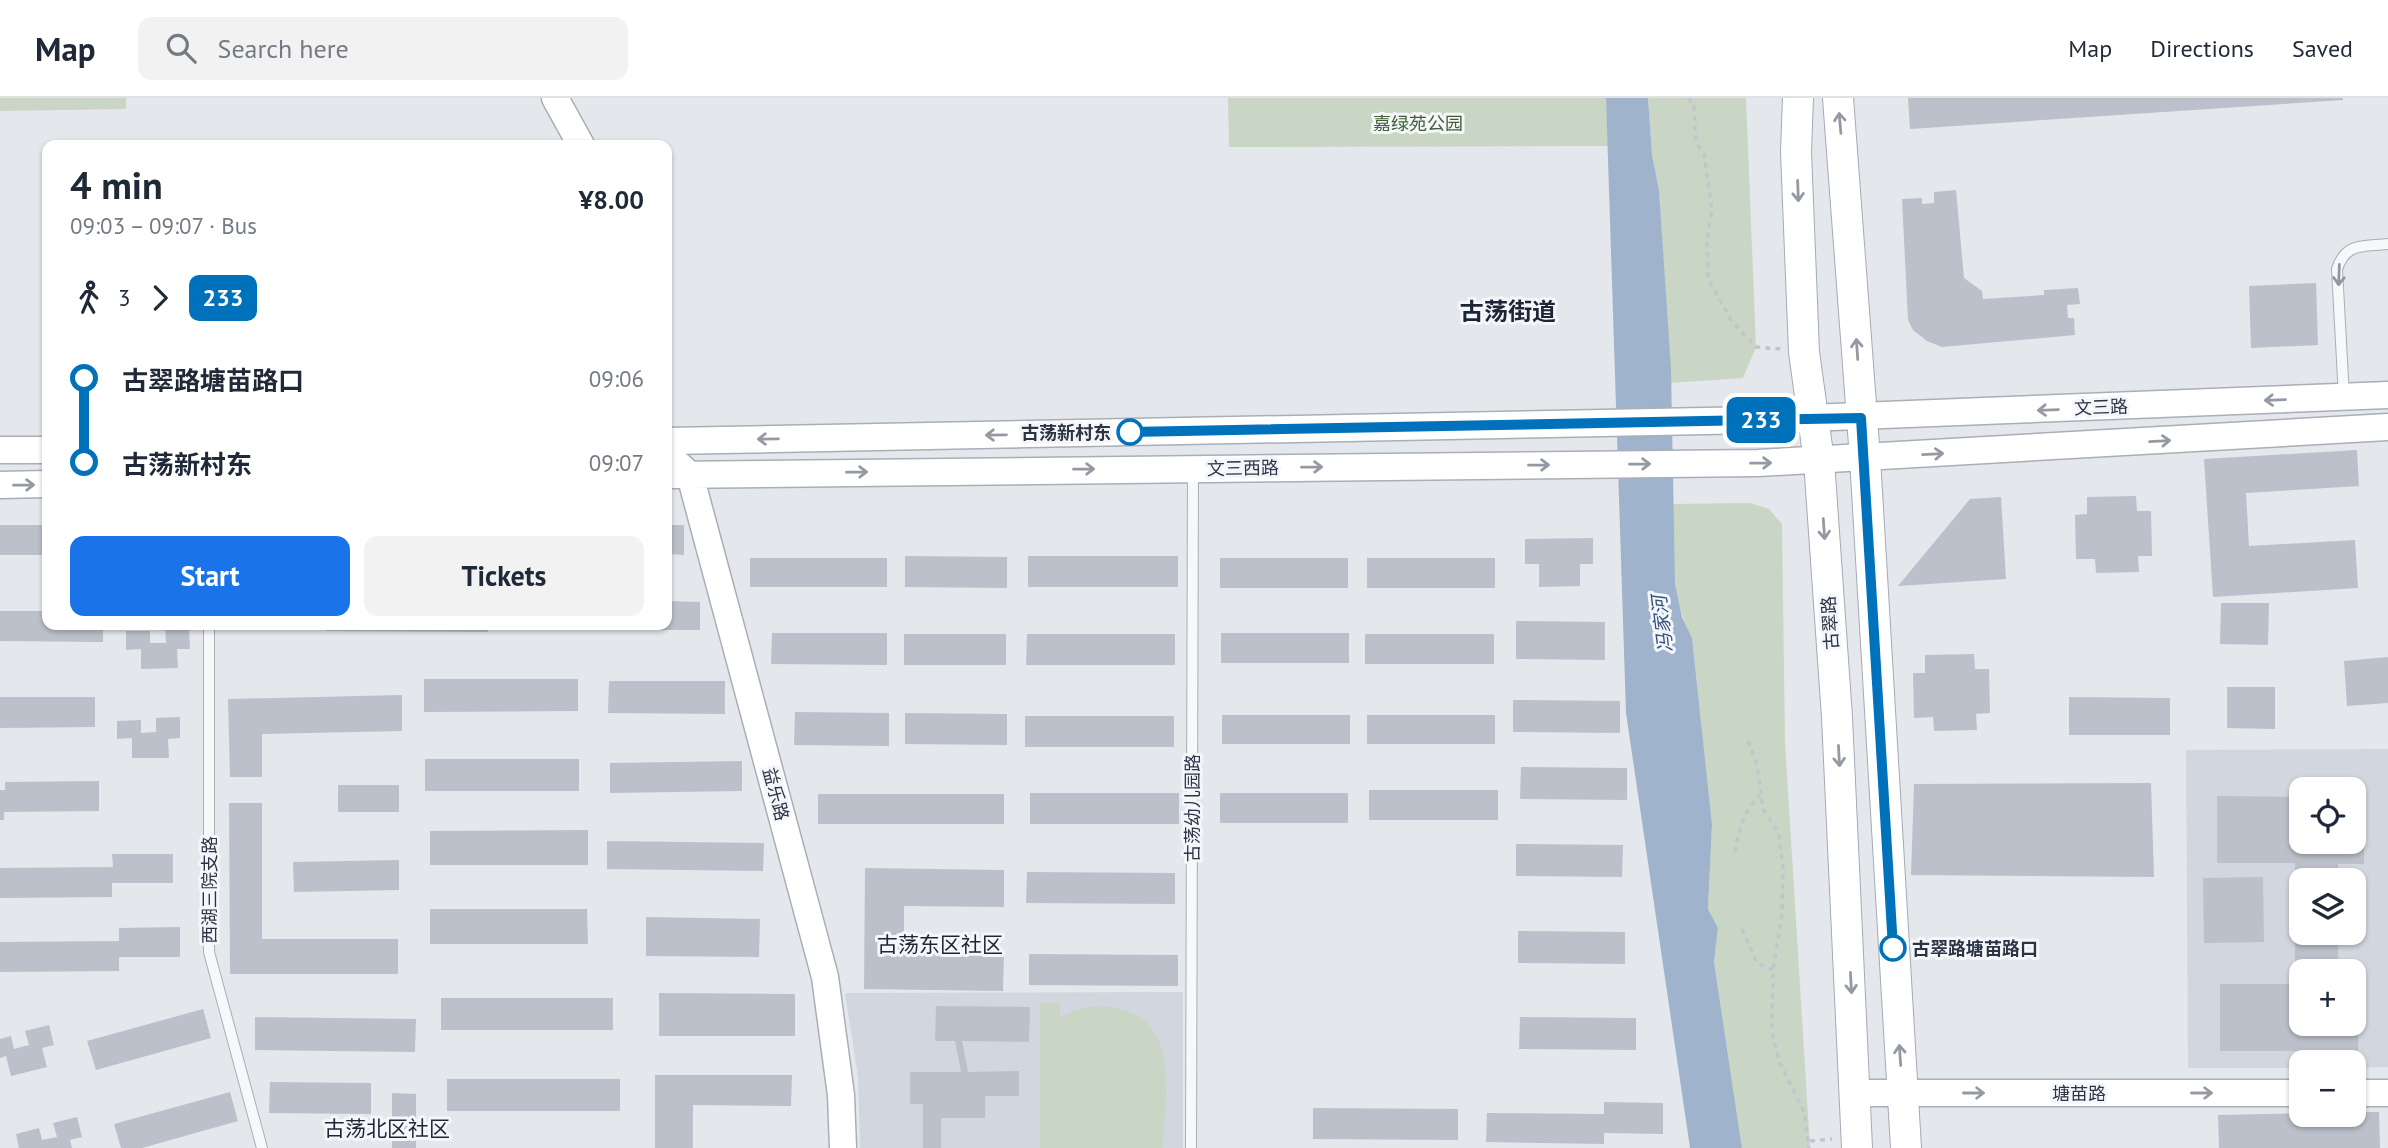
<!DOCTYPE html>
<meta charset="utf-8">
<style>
body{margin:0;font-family:"PT Sans","Noto Sans SC",sans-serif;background:#f2f2f3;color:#1f2937;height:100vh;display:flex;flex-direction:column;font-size:26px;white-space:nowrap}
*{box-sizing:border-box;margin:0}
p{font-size:23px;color:#747a83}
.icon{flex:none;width:38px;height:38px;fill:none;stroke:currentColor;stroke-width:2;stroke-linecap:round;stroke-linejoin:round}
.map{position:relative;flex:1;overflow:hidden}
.side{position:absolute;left:42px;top:42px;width:630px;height:490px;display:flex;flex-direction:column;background:#fff;border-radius:14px;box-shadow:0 2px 5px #0004}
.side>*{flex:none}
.badge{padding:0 14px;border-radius:10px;font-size:24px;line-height:46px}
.fabs{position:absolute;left:2289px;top:679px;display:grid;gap:14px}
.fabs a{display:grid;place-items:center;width:77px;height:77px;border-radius:14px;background:#fff;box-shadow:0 2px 5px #0004;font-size:35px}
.map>.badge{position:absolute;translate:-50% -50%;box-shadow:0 0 0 4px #fff}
.legs{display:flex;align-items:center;gap:10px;height:77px;padding:0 28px;font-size:23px}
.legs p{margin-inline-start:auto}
.overview{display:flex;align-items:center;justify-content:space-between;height:119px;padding:0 28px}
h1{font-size:38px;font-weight:800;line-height:52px}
.action{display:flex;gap:14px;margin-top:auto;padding:14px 28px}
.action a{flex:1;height:80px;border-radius:14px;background:#1a73e8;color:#fff;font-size:28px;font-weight:800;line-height:80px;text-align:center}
.action a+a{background:#f2f2f3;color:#1f2937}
ul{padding:0 28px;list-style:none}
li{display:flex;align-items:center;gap:24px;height:84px;font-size:26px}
li i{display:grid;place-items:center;width:10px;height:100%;margin:0 9px;background:currentColor}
li i::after{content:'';width:18px;height:18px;margin:-9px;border:5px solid;border-radius:50%;background:#fff}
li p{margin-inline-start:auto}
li:first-child i{background:linear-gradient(#0000 50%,currentColor 0)}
li:last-child i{background:linear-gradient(currentColor 50%,#0000 0)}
header{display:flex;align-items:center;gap:42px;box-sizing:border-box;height:98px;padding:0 35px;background:#fff;border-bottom:2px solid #e0e1e3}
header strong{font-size:33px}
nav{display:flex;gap:38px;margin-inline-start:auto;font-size:24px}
.search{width:490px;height:63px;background:#f2f2f3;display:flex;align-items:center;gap:18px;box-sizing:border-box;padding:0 24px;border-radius:14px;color:#747a83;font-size:26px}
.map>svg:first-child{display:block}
.built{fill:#d2d6de;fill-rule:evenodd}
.green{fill:#c9d6c5}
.water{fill:#9fb4cc}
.building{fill:#bbc0ca}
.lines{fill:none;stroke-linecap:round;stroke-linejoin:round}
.lane-casing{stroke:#a9aeb7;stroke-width:12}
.secondary-casing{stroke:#a9aeb7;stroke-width:29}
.primary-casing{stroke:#a3abb8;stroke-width:32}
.path{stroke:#c2c5cb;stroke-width:3.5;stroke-dasharray:5 5;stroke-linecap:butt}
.lane{stroke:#f7f8fa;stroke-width:10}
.secondary{stroke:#fff;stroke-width:26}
.primary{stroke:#fff;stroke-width:30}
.oneway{stroke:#959aa2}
.oneway2{stroke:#9196a0}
.line-1-casing{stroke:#fff;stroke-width:16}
.line-1{stroke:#0072bc;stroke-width:10}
.stop-1-dot{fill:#fff;stroke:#0072bc;stroke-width:3.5}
.labels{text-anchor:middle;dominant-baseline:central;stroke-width:6;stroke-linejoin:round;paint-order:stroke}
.park-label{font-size:18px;fill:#3f6138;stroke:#f4f6f9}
.street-label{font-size:18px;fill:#2b3445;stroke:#f4f6f9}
.stop-label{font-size:18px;font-weight:bold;fill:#2b3445;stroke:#f4f6f9;text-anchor:end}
.water-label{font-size:19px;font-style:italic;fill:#34527a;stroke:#f4f6f9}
.quarter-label{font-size:21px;fill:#1d2536;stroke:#f4f6f9}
.district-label{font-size:24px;font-weight:bold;fill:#1d2536;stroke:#f4f6f9}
</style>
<header>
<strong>Map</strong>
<div class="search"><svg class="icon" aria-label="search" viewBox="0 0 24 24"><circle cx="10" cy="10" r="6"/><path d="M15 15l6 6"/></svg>Search here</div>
<nav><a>Map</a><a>Directions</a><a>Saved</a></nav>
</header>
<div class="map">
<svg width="2388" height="1050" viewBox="0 0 2388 1050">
<rect width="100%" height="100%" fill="#e4e7ec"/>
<path class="built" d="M2388,651v318l-34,1v-6h-53v6h-113l-2,-318zM2301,691h53v53h-53zM2301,782h53v53h-53zM2301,873h53v53h-53z
M1183,894v156h-323l-2,-71 -13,-84z"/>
<path class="green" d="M0,0h126v11l-126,2z
M1228,0h378l2,48 -379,1z
M1648,0h98l10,249 -13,31 -72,5 -12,-193 -7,-35z
M1750,405l19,6 13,15 3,218 25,406h-68l-28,-186 4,-34 -10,-19 4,-85 -20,-186c-21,-42 -20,-88 -19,-134z
M1040,905h20v14c21,-11 40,-14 63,-7 58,15 41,93 40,138h-123z"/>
<path class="water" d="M1606,0h42l4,57 7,35 12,179 4,214 7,34 10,21 20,186 -4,85 10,19 -4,34 28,186h-52l-64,-435z"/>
<path class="building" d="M1908,0h435v2l-433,29z
M1956,92l8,88 18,13 1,8 61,-4v-5l34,-2 2,16 -13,1 1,13h6l1,17 -133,12 -15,-6 -14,-11 -5,-10 -6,-121 20,-1v6l12,-1v-11z
M2316,185l2,62 -67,3 -2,-62z
M2357,352l2,36 -113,7 3,53 106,-6 3,48 -145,9 -9,-138z
M2136,398l1,15h14l1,45h-14l1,16 -43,1 -1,-14h-19l-1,-44 12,-1v-17z
M2001,399l5,82 -108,7 72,-87z
M0,427h47v30h-47z
M667,427h17v30l-17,-1z
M1593,440v26h-13v22l-41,1v-23h-14v-25z
M905,458l102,1v31l-102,-1z
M1028,458h150v31h-150z
M750,460h137v29h-137z
M1220,460h128v30h-128z
M1367,460h128v30h-128z
M667,503l33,1v28h-182v-5h149z
M2221,505h48l-1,42 -48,-1z
M0,513h47v14h56v17l-103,-1z
M1516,523l89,1v38l-89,-1z
M326,527h162v7l-162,-1z
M189,530l1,21h-13l1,19 -37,1v-20l-15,1v-19h24v12h16l-1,-14z
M772,535h115v32l-116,-1z
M1221,535h128v30h-128z
M904,536h102v31h-102z
M1027,536h148v31h-149z
M1365,536h129v30h-129z
M1974,556l1,15h14l1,44 -14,1 1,16 -43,1 -1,-14 -19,1 -1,-45h12v-18z
M2388,559v46l-41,3 -3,-45z
M424,581h154v32l-154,1z
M609,583h116v33l-117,-1z
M2227,589h48v42l-48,-1z
M402,597v36l-140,3v43h-32l-2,-78z
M0,599h95v30l-95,1z
M2069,599l101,1v37h-101z
M1513,602l107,1v32l-107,-1z
M795,614l94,1v33l-95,-1z
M905,615l102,1v31l-102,-1z
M1222,617h128v29h-128z
M1367,617h128v29h-128z
M1025,618h149v31h-149z
M180,619v21l-12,1 1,19h-37v-20l-15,1v-18l24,-1v13l15,-1v-14z
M425,661h154v32h-154z
M742,663v30l-132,2v-30z
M1521,669l106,1v32l-107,-1z
M99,683v30l-95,1v8h-4v-30h5v-8z
M2151,685l3,94 -243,-2 3,-91z
M338,687h61v27h-61z
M1369,692h129v30h-129z
M1030,695h149v31h-149z
M1220,695h128v30h-128z
M818,696h186v30h-186z
M2217,698l84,1v45h53v-45h10v67h-26v16h-37v53h37v38h-37v53h53v-40h5l-1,67h-138v-67h75v-121h-78z
M229,705h33v136h136v35h-168z
M588,732v35h-158v-34z
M607,743l157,2 -1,28 -156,-2z
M1516,746l107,1 -1,32 -106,-1z
M112,756h61v29h-61v14l-112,1v-30l113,-1z
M399,762v30l-105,2 -1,-30z
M865,770l139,2v37l-100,-1v44l100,1 -1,40 -139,-2z
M1027,774l148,1v31l-149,-1z
M2263,779l1,65 -60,1 -1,-65z
M430,811h157l1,35h-158z
M646,819l114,2 -1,38 -113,-1z
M180,829v30h-61v14l-119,1v-30l119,-1v-13z
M1518,833l107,1v32l-107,-1z
M1029,856l149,1v31l-149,-1z
M659,895l136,1v42h-136z
M441,900h172v32h-172z
M936,908l94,1 -1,35 -67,-1 6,31 51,-1v25h-34v22h-44v30h-18v-44h-13v-32h51l-6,-31h-20z
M203,911l8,29 -115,32 -9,-29z
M255,919l161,2 -1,33 -160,-2z
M1520,919l116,1v32l-117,-1z
M49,927l5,20 -12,3 5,19 -36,9 -5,-20 -6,2v-19l11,-3 3,13 15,-4 -4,-14z
M655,977h137l-1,31 -98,-1v43h-38z
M447,981h173v32h-173z
M270,984l101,1v31l-102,-1z
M230,994l8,29 -96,27h-21l-7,-24z
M392,995l24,1v54h-24z
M1604,1004l59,1v31l-59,-1v11l-118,-2 1,-29 117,1z
M1313,1010l145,1v31l-145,-1z
M2354,1014h25l1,36h-161l-1,-33z
M77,1019l5,20 -12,3 2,8h-53l-3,-14 23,-6 3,12 15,-3 -4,-14z"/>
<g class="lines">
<defs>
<path id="lane" d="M2344,299l-7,-128c9,-27 26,-22 51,-25
M209,527v327l53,196
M1191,1050l2,-678"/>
<path id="secondary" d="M555,0l26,47
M667,343l1090,-21 631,-25
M0,352h47
M679,367l11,10 135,502 16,118 2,53
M667,377l1091,-12 630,-36
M0,387l47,-1
M1857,995h444
M2354,995h34"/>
<path id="primary" d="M1798,0l-2,54 8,200 15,109 18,256 20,431
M1838,0l27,360 41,690"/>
</defs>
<use href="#lane" class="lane-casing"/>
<use href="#secondary" class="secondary-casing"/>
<use href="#primary" class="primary-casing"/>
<path class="path" d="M1688,0l6,7 2,38 8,11 8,56 -5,29 1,40 23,41 25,27 25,2
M1748,643l9,24 6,44 16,25 4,34 -1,47 -9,55 -1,62 7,29 25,51 5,36
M1735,754c4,-24 8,-39 25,-57
M1742,831l15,34 16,7
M1810,1043l22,-2"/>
<use href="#lane" class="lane"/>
<use href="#secondary" class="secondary"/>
<use href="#primary" class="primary"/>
</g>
<defs><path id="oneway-shaft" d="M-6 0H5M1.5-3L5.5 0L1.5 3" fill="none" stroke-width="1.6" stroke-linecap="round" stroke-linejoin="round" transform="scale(1.75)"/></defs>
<g class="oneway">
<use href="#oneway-shaft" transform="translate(1840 25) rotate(-95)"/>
<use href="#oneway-shaft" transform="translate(1798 93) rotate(88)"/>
<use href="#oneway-shaft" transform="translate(1857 251) rotate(-94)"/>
<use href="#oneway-shaft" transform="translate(2275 302) rotate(178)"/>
<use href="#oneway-shaft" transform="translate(2048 312) rotate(178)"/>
<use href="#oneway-shaft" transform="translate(996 337) rotate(179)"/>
<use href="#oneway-shaft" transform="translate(768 341) rotate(179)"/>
<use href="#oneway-shaft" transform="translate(2160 343) rotate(-3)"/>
<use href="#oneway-shaft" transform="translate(1933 356) rotate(-3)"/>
<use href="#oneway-shaft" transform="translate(1761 365) rotate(-1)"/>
<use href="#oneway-shaft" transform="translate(1640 366) rotate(-1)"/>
<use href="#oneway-shaft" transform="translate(1539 367) rotate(-1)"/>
<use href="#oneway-shaft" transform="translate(1312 369) rotate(-1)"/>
<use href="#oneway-shaft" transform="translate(1084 371) rotate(-1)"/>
<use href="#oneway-shaft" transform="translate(857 374) rotate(-1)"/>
<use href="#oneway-shaft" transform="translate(24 387) rotate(-1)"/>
<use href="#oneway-shaft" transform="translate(1824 431) rotate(86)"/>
<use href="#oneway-shaft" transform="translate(1839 658) rotate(87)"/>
<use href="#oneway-shaft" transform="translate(1851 885) rotate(87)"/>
<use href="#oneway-shaft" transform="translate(1900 957) rotate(-94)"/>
<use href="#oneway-shaft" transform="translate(1974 995)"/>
<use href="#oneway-shaft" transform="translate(2202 995)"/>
</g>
<use class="oneway2" href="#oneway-shaft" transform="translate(2339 177) rotate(92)"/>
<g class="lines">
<defs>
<path id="line-1" d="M1130,334l731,-14 32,530"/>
</defs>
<use href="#line-1" class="line-1-casing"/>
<use href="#line-1" class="line-1"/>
</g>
<g class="stop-1-dot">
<circle cx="1130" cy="334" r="12"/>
<circle cx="1893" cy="850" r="12"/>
</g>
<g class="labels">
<g class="park-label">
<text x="1418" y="25">嘉绿苑公园</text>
</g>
<g class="street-label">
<text transform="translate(2101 309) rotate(-2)">文三路</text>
<text transform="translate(1243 370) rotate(-1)">文三西路</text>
<text transform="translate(1830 525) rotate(-94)">古翠路</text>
<text transform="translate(776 696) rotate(75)">益乐路</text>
<text transform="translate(1192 710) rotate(-90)">古荡幼儿园路</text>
<text transform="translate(209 792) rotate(-90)">西湖三院支路</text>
<text x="2079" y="995">塘苗路</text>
</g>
<g class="stop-label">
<text x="1111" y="334">古荡新村东</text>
<text x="1912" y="850" text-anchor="start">古翠路塘苗路口</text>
</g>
<g class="water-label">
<text transform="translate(1662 526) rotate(-97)">冯家河</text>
</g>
<g class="quarter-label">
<text x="940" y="846">古荡东区社区</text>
<text x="387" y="1030">古荡北区社区</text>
</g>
<g class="district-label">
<text x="1508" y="213">古荡街道</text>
</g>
</g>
</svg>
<div class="fabs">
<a><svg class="icon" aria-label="locate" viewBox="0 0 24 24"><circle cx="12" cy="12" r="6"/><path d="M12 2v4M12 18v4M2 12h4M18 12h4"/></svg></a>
<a><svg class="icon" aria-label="layers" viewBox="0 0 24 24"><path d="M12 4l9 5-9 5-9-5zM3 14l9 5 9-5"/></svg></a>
<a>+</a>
<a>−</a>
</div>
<b class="badge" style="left:1761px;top:322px;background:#0072bc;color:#fff">233</b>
<section class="side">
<div class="overview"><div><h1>4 min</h1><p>09:03 – 09:07 · Bus</p></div><b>¥8.00</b></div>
<div class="legs"><svg class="icon" aria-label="walk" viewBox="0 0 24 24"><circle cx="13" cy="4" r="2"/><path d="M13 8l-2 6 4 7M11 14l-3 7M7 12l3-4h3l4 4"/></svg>3<svg class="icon" aria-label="forward" viewBox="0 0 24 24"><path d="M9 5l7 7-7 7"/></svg><b class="badge" style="background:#0072bc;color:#fff">233</b></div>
<ul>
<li><i style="color:#0072bc"></i><b>古翠路塘苗路口</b><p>09:06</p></li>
<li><i style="color:#0072bc"></i><b>古荡新村东</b><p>09:07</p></li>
</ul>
<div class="action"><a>Start</a><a>Tickets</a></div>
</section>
</div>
